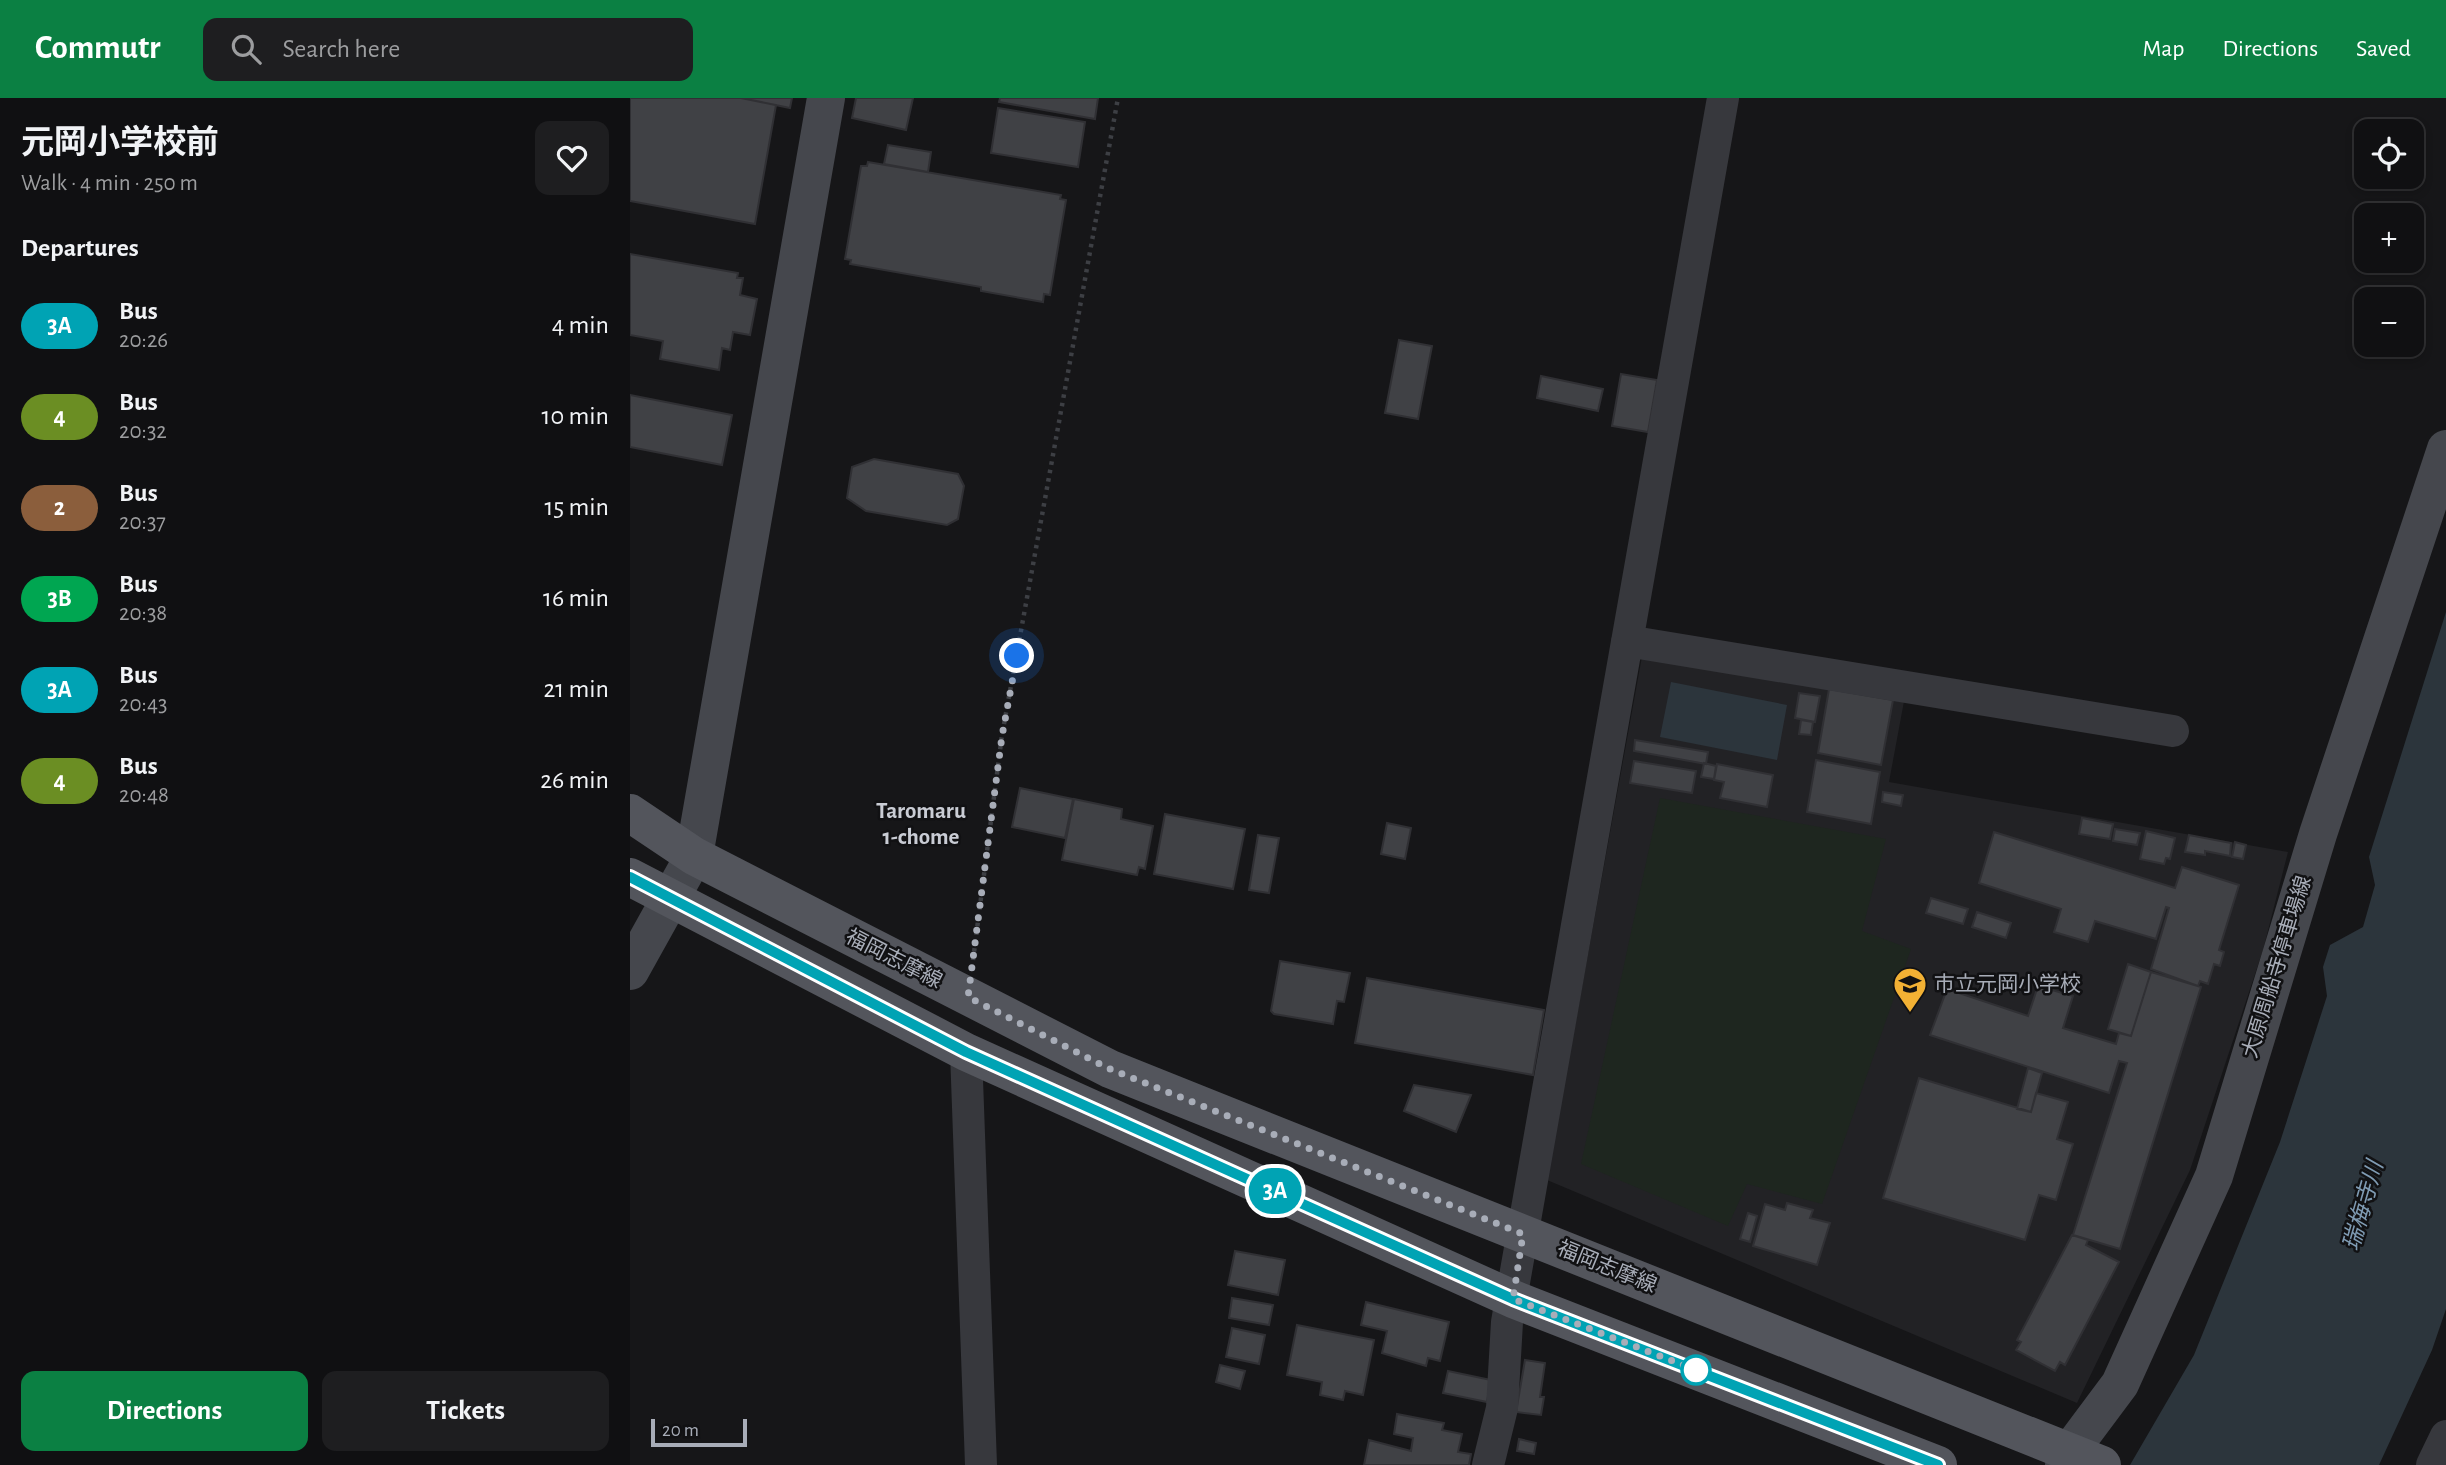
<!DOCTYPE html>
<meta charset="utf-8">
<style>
body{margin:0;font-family:"Alegreya Sans","Noto Sans JP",sans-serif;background:#1e1e20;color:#f1f3f6;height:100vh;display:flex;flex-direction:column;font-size:26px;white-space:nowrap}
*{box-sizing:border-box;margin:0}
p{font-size:23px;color:#9c9d9f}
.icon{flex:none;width:38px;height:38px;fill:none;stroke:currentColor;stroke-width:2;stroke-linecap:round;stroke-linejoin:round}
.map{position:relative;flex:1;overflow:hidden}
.drawer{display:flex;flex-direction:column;background:#101012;width:630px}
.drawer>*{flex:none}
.badge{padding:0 14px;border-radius:23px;font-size:24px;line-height:46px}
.fabs{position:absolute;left:1724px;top:21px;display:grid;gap:14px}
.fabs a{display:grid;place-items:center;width:70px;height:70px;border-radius:14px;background:#101012;box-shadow:0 4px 10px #0003,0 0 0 2px #303032;font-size:35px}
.scale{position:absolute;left:21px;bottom:18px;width:96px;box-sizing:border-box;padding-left:7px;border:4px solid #a8adb8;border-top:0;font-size:19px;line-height:24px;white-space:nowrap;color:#a8adb8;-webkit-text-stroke:5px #111113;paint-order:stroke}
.you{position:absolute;width:35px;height:35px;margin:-18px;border:5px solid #fff;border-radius:50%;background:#1a73e8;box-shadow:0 0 0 10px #1a73e833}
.map>.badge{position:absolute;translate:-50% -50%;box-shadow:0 0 0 4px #fff}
h2{padding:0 21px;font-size:26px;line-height:63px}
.round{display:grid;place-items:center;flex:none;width:74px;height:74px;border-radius:14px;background:#1e1e20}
.overview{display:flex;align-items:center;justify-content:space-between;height:119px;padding:0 21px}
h1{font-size:33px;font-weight:700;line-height:52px}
.primary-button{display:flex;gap:14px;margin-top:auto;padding:14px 21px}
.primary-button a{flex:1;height:80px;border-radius:14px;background:#0b8043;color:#fff;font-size:28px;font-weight:700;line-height:80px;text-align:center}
.primary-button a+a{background:#1e1e20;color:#f1f3f6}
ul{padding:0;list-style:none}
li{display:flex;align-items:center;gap:21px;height:91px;padding:0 21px}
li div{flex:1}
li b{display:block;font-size:26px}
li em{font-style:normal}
li .badge{min-width:77px;font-weight:700;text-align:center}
header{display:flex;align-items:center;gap:42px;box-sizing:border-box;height:98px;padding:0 35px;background:#0b8043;color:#fff}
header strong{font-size:33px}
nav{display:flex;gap:38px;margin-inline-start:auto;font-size:24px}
.search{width:490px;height:63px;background:#1e1e20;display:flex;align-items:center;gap:18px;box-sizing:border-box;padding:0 24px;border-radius:14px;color:#9c9d9f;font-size:26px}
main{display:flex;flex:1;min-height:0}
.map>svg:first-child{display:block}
.built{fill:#222225}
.green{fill:#1e261f}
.water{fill:#2c353c}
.building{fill:#404145;stroke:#303034;stroke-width:2}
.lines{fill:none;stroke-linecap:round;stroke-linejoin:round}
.path{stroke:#3d3f44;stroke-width:4.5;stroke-dasharray:3.5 5;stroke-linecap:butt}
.street{stroke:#37383d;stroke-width:32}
.secondary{stroke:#45474d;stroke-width:38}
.primary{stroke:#53555c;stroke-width:38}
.line-casing{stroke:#fff;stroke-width:16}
.line{stroke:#00a3b4;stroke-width:10}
.walk{stroke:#a8adb8;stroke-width:7;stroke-dasharray:0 12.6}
.stop-dot{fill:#fff;stroke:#00a3b4;stroke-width:3.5}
.labels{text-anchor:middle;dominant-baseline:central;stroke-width:5;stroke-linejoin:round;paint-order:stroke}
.street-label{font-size:21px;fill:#a8adb8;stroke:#111113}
.poi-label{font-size:21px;fill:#a8adb8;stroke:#111113;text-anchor:start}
.neighbourhood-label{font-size:23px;font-weight:bold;fill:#c9ccd4;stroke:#111113}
.water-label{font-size:23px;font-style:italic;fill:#7f9bb3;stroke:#111113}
</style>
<header>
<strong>Commutr</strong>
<div class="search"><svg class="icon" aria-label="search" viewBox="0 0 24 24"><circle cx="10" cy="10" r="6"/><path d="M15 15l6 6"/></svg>Search here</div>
<nav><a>Map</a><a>Directions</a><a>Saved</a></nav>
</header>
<main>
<section class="drawer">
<div class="overview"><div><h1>元岡小学校前</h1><p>Walk · 4 min · 250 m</p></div><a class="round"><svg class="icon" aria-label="heart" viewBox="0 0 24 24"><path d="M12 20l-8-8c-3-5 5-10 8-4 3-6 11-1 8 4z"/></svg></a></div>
<h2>Departures</h2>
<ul>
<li><span class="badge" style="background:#00a3b4;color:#fff">3A</span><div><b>Bus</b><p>20:26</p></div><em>4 min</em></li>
<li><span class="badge" style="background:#6b8e23;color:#fff">4</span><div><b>Bus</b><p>20:32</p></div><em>10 min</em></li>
<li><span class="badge" style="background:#8b5e3c;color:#fff">2</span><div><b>Bus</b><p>20:37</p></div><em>15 min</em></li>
<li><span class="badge" style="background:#00a651;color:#fff">3B</span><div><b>Bus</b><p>20:38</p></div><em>16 min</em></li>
<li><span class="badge" style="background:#00a3b4;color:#fff">3A</span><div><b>Bus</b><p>20:43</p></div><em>21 min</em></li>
<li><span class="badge" style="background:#6b8e23;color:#fff">4</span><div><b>Bus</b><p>20:48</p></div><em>26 min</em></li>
</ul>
<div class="primary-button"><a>Directions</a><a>Tickets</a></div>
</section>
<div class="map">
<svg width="1816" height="1367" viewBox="0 0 1816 1367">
<rect width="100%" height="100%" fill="#161618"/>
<path class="built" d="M1013,553l262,45 -16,86 399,70 -25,98 -73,220 -113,233 -530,-223z"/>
<path class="green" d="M1030,700l226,41 -24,92 49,18 -89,255 -75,-20 -19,42 -147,-62z"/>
<path class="water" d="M1816,514v697l-14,41 -53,115h-249l64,-110 86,-213 47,-146 -4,-29 7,-22 33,-18 12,-42 -6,-28z
M1041,584l116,23 -10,55 -117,-23z"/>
<path class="building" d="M0,0h111l35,7 -21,119 -125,-23z
M111,0h51l-2,10z
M226,0h57l-7,32 -54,-12z
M370,0h98l-3,21 -96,-17z
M368,10l87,14 -7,45 -87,-14z
M258,47l43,7 -3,20 -44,-8z
M238,64l193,33 -1,4 6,1 -16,95 -6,-1 -1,8 -62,-11v-4l-131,-23 1,-4 -6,-1 16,-93h6z
M0,156l108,19 -1,5h6l-3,17 17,4 -7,36 -17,-3 -3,18 -8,-2 -3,22 -59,-11 3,-18 -33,-6z
M769,242l33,6 -14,73 -33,-6z
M991,276l36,6 -9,52 -36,-6z
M911,278l62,13 -5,22 -61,-13z
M0,297l102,20 -10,50 -92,-18z
M244,361l84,15 6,12 -6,33 -11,6 -81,-14 -19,-13 5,-31z
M1199,591l64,11 -12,65 -63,-12z
M1169,595l21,3 -5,26 -20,-4z
M1171,622l12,2 -2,13 -12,-1z
M1005,642l73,12 -2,12 -72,-13z
M1186,662l64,12 -9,52 -64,-12z
M1004,663l62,10 -4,22 -62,-10z
M1074,665l12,3 -2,13 -13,-2z
M1087,666l56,11 -6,32 -47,-9 4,-16 -10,-2z
M390,690l53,11 -8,39 -53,-11z
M1253,694l20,3 -2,11 -19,-4z
M444,701l48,10 -1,10 32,7 -8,43 -6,-2 -2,8 -75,-15z
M535,716l80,15 -12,60 -79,-15z
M1452,720l31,6 -3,15 -31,-5z
M757,725l24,5 -6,31 -24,-5z
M1485,731l25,4 -3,12 -24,-4z
M1516,733l29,7 -5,21 -4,-1 -2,6 -24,-5z
M1364,734l181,56 7,-21 57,18 -20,65 5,2 -4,14 -6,-2 -6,20 -8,-3 -2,5 -47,-17 18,-61 -3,-1 -10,32 -61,-18 -7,21 -34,-10 7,-23 -82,-26z
M628,737l21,3 -10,55 -20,-3z
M1559,737l42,8 -1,13 -25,-5v4l-20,-3z
M1605,744l11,3 -3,14 -11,-2z
M1301,800l37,11 -5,15 -37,-11z
M1347,814l34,11 -5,15 -34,-11z
M650,863l70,12 -6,29 -7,-1 -4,23 -59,-10 -3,-3z
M1498,866l23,8 -20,64 -23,-7z
M1521,874l50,15 -81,262 -47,-14 54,-172 -8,-2 -10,32 -179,-58 17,-46 81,27 10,-30 35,10 -10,32 53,16 3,-11 12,3z
M737,880l177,32 -11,65 -178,-32z
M1398,970l14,5 -11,39 -14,-3z
M1289,980l112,34 5,-19 32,9 -11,37 16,5 -17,56 -17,-5 -14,45 -142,-42z
M784,987l57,10 -15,37 -52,-21z
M1157,1105l26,7 -3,8 20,5 -13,42 -64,-19 12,-42 20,6z
M1118,1115l9,3 -7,26 -10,-3z
M1442,1137l16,5 -2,5 33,17 -54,103 -5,-3 -5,9 -39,-21 5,-8 -4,-2z
M605,1153l50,9 -7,35 -50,-10z
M602,1200l41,7 -4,20 -40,-7z
M736,1204l83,20 -9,39 -12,-3 -2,8 -44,-13 5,-22 -26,-6z
M667,1227l77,15 -11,55 -18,-4 -2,9 -23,-5 2,-13 -35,-7z
M602,1230l33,7 -6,29 -33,-7z
M895,1262l20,3 -5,34h4l-3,18 -25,-3z
M590,1267l25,6 -5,18 -24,-7z
M818,1273l43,9 -4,22 -44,-9z
M767,1316l47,9 -2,7 20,4 -4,18 13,2 -2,11h-105l5,-25 42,11 2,-13 -19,-4z
M889,1341l17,4 -2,11 -17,-3z"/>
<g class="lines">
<path class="path" d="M343,862l29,-225 116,-637"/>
<path class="street" d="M997,543l546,90
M336,954l15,413
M858,1367l14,-57 5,-86 216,-1224
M1802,1367l14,-29"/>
<path class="secondary" d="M0,873l64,-115 132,-758
M1434,1367l6,-14 50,-67 94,-208 104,-342 128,-385"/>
<path class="primary" d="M0,715l64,43 416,213 992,396
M0,779l336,175 547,247 425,166"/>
</g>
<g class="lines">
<defs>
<path id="line" d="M0,779l336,175 547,247 425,166"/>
</defs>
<use href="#line" class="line-casing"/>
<use href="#line" class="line"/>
<path class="walk" d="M387,558l-15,80 -34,261 142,72 413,165 -10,65 183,71"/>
</g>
<defs>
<symbol id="school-pin" viewBox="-11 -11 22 30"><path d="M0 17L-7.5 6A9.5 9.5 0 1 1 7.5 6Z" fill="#f2b134" stroke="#111113"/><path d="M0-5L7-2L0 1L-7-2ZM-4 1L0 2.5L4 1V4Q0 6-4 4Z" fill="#111"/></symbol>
</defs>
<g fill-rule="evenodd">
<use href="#school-pin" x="1261" y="867" width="38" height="52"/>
</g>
<circle class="stop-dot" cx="1066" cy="1272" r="14"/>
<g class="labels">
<g class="street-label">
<text transform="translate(264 861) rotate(27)">福岡志摩線</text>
<text transform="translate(1647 869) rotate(-73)">大原周船寺停車場線</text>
<text transform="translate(977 1169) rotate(22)">福岡志摩線</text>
</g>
<g class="poi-label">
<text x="1304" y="886">市立元岡小学校</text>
</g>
<g class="neighbourhood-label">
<text x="291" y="713">Taromaru<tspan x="291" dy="26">1-chome</tspan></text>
</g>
<g class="water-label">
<text transform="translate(1734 1108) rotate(-74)">瑞梅寺川</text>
</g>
</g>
</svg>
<div class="fabs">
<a><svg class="icon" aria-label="locate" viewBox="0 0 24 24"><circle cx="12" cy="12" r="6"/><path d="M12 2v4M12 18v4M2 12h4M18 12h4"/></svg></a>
<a>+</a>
<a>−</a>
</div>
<div class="scale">20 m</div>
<div class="you" style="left:387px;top:558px"></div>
<b class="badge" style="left:645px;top:1093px;background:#00a3b4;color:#fff">3A</b>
</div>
</main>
